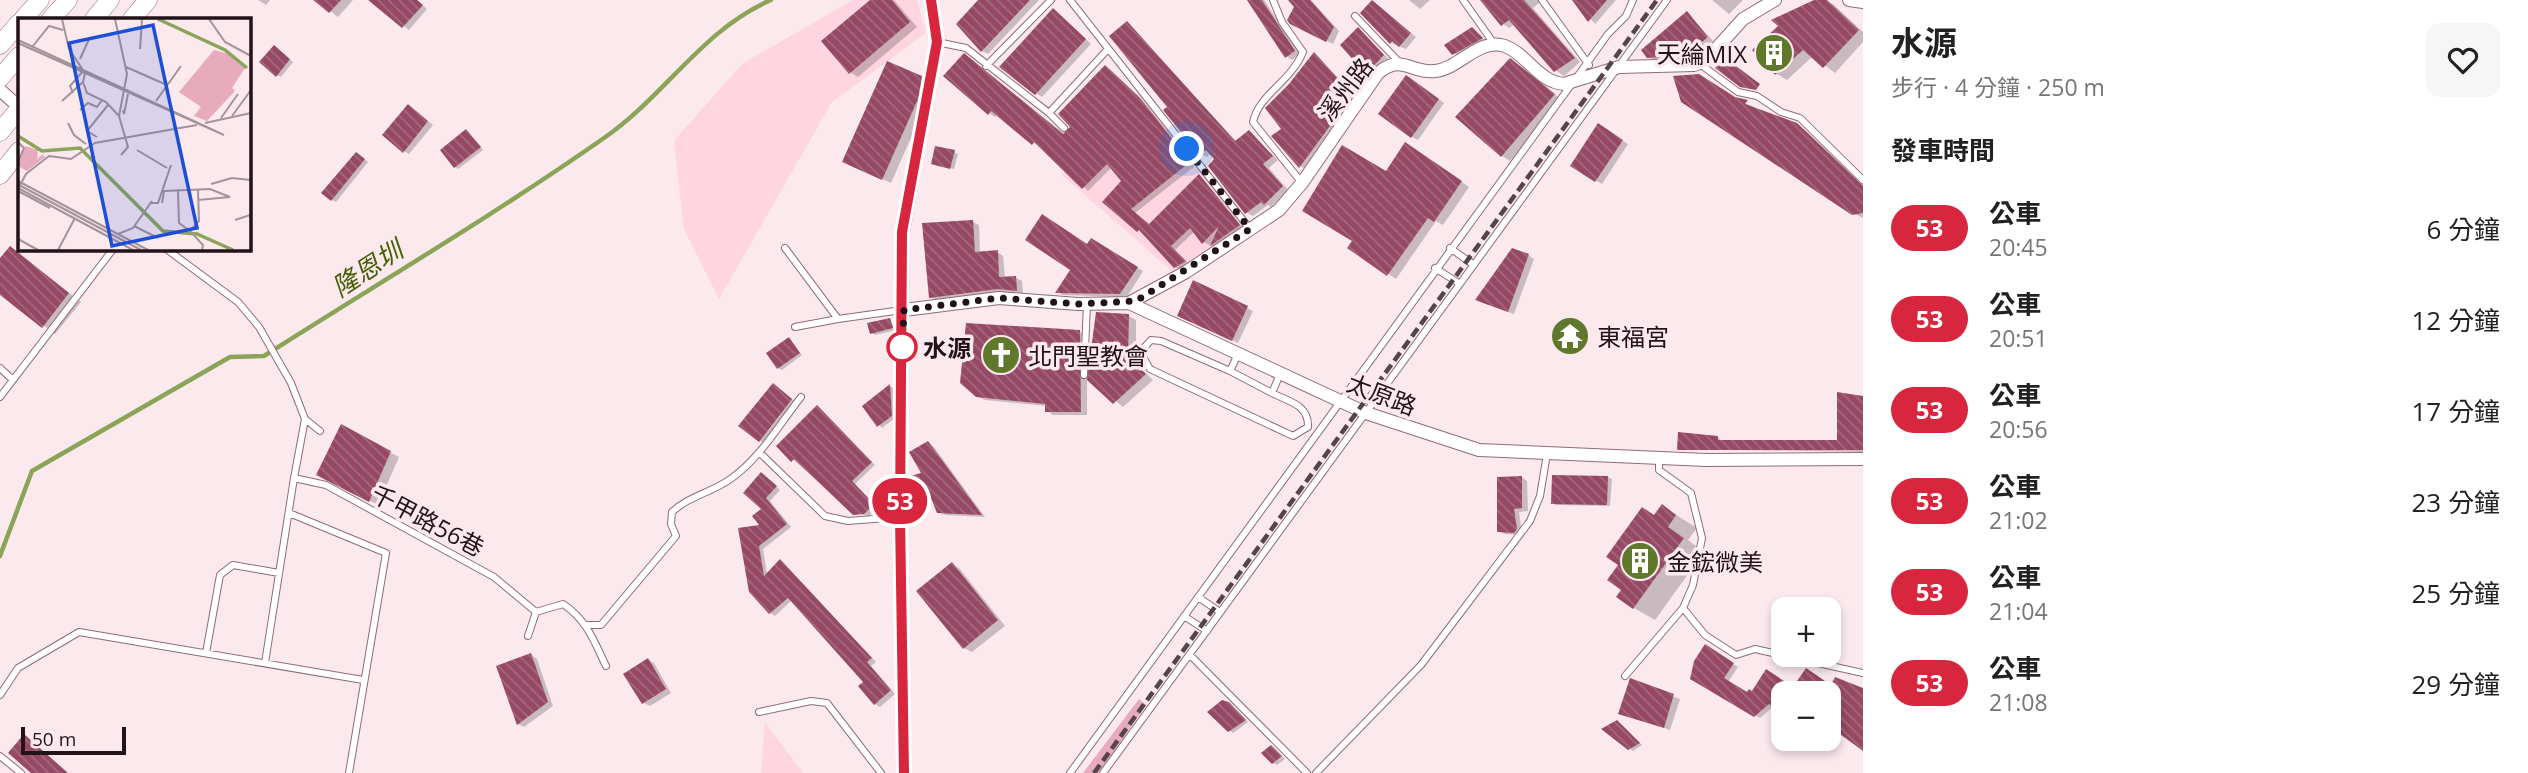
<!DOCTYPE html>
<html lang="zh-TW">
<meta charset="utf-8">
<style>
body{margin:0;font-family:"Open Sans","Noto Sans TC",sans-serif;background:#f6f6f6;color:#222;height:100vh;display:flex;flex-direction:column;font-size:26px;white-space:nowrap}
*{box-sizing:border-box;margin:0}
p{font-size:23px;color:#767676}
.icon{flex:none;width:38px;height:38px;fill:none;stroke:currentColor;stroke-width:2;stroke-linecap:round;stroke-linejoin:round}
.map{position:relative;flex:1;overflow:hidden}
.details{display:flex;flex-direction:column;background:#fff;width:665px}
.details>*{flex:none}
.badge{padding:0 14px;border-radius:23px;font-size:24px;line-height:46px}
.fabs{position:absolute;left:1771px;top:597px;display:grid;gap:14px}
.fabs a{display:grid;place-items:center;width:70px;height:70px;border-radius:14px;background:#fff;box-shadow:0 4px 10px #0003;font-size:35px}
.scale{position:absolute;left:21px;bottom:18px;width:105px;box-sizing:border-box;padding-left:7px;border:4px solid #221318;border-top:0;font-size:19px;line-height:24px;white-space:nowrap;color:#221318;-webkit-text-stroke:5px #fbe9ee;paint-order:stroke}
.you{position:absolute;width:35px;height:35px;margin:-18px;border:5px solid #fff;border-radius:50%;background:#1a73e8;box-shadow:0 0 0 10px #1a73e833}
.map>.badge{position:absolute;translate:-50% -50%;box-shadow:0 0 0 4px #fff}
h2{padding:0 28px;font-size:26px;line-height:63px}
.round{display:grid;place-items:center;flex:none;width:74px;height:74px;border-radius:14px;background:#f6f6f6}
.head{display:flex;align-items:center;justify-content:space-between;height:119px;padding:0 28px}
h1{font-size:33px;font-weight:700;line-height:52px}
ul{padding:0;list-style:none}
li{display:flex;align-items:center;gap:21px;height:91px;padding:0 28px}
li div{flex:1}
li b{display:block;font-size:26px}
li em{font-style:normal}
li .badge{min-width:77px;font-weight:700;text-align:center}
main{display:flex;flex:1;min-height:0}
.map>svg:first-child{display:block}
.built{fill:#fed5e1}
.park{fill:#e7abbd}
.shadow{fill:#0003}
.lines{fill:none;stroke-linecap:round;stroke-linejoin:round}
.stream{stroke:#8aa558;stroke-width:4.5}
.building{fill:url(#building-back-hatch)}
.lane-casing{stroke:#906b76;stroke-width:8}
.street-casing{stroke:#906b76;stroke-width:14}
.secondary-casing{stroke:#906b76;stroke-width:19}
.lane{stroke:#fff;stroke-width:6}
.street{stroke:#fff;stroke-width:12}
.secondary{stroke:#fff;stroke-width:18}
.rail{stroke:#54454a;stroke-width:4.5;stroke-dasharray:10 5;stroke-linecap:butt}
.line-casing{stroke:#fff;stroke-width:16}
.line{stroke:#d7263d;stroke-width:10}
.walk{stroke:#221318;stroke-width:7;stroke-dasharray:0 12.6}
.stop-dot{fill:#fff;stroke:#d7263d;stroke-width:3.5}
.labels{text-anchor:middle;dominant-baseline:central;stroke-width:7;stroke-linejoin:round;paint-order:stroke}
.poi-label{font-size:24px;fill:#221318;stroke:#fbe9ee;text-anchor:start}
.street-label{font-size:24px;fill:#221318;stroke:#fbe9ee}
.stop-label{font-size:24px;font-weight:bold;fill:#221318;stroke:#fbe9ee;text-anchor:start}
.water-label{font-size:26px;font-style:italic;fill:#465e04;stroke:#fbe9ee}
.inset-river{fill:none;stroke:#8aa558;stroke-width:3.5}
.inset-road{fill:none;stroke:#a49398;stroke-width:2}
.view{fill:#1d4ed8;fill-opacity:0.15;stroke:#1d4ed8;stroke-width:3.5}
.inset-edge{fill:none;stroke:#221318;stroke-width:3.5}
</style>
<main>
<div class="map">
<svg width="1863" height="773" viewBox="0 0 1863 773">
<defs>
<pattern id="building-back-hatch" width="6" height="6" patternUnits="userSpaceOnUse" patternTransform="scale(1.75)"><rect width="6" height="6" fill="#964864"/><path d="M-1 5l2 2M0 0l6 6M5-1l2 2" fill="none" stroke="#a26a7e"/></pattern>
</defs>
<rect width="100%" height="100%" fill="#fbe9ee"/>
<path class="built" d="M853,0h64l9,33 -94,69 -113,197 -35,-70 -10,-88 68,-77z
M1138,93l107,131 -70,50 -113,-99z
M765,722l38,51h-42z"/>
<path class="park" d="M1139,699l7,6 -47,68h-16z"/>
<path class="shadow" d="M258,0h12l-4,5z
M316,0h37l-15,17z
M382,0h35l10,9 -18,21 -32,-25z
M873,0h21l23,27 -59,50 -8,-5z
M980,0h59l-51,54 -6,-3z
M1249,0h15l36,54 -8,6 -6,-4z
M1291,0h20l28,31 -6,13 -35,-17 -2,-20z
M1409,0h21l-10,9z
M1481,0h58l1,2 -7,6 47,54 -16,14 -6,-4 -43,-48 -6,4 -6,-4z
M1575,0h41l-21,24z
M1712,0h31l-14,14z
M1818,0l15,4 30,28v10l-28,31 -22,-17 -26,24 -10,-6 -22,-24z
M1377,5l39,32 -10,12 -15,-6 -29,-30z
M1687,13l26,28 -22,18 -37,1 -6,-4z
M1059,14l32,30 -49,53 -6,-4z
M1127,23l110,119 12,-10 29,28 -9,8 20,23 -18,16 -3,-2 -15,11 -7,-4 -29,-53 -6,-6 -4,4 -7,-3 -31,-47z
M1358,30l31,29 -16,17 -30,-31z
M1476,32l9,8 -28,15 -3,-2z
M278,49l15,13 -12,15 -4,-2z
M1315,54l41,43 -16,13 6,5 -40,54 -6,-3 -17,-37 8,-43z
M970,59l96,76 40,-68 5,3 33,32 51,64 -60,47 15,13 50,-50 44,53 -28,19 -13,-6 -8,-11 -20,19 15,15 -9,5 -5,-3 -32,-33 -39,-32 18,-21 -11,-14 -24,24 -48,-46 -7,-2 -36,-29 -2,3 -6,-4 -43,-37z
M1518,65l44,35 -52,61 -8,-5z
M921,78l8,5 -3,21 -35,79 -39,-17z
M1413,80l31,23 -26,37 -6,-3z
M1736,99l69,31 58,54v34l-10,-5z
M414,110l19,15 -24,29 -5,-3z
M1598,126l30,18 -26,40 -30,-19z
M467,131l16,19 -25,19 -3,-2z
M1414,149l55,38 -26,38 -7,-4 -40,58 -47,-32 38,-74z
M954,152l4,2 -4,15 -18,-4z
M360,156l8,6 -32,40 -4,-2 -8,-8z
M973,222l6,3 1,28 17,-1 6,4 2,22h11l6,3 1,12 -18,-1 -69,8 -6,-3z
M1091,240l52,31 -16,26 -64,-2 -6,-3z
M10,248l71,54 -26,32 -55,-42v-31z
M1528,255l6,4 -20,55 -31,-11z
M1194,283l59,28 -15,32 -53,-25z
M1128,316l8,4v44l17,16 -30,27 -36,-30v38h-34l-6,-4v-5l-62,-6 -8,-4 103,-64 6,4 3,41z
M890,320l6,10 -21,5 -3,-2z
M1567,330l10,3 -2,10 -10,-3z
M789,339l13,16 -20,15 -4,-2z
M890,386l3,2 2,30 -13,10 -18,-22z
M779,389l18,14 -31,41 -6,-3z
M1863,398v54l-184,-3 39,-12 4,5h116z
M817,407l58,58 -20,19 22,24 -8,8 -15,-3 -76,-67z
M342,427l57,30 -21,48 -51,-26z
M928,443l6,4 51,70 -40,-2 -6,-3 -10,-22 -12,3 -6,-3 12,-16z
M1521,477l6,4 1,30 -9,1 3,21 -2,2 -15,-1 -6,-3z
M1553,477h55l4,2 -2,27 -54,-1 -4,-2z
M767,478l13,12 -10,11 21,26 -28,22 4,25 18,-9 91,97 -5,4 24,28 -15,13 -5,-3 -10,-21 -73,-83 -17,16 -5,-3 -30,-83 23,-4z
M1662,506l35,22 -9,12 16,12 -49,68 -21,-12 -11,-18z
M952,564l8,5 45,57 -33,26 -8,-4z
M1710,649l28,18 -10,15 20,13 84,-8 31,4v58l-32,-23 -2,5v-38h-46v19l-9,-6 -14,12 -68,-40z
M531,655l6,4 16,47 -29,21 -6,-3z
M648,660l6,3 17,30 -21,13 -6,-3 -19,-28z
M1632,681l48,18 -10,31 -50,-17z
M1232,706l16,16 -15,11 -4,-3z
M1621,724l21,21 -9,6 -4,-3z
M1275,749l10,10 -8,6 -4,-2z"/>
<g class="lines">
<path class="stream" d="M0,556l32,-85 198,-114 34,-1c113,-72 230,-141 340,-218 60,-41 99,-109 167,-138"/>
</g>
<path class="building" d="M313,0h28l-12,13z
M368,0h49l6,5 -21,23z
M870,0h22l18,22 -61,52 -28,-33z
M978,0h52l-49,52 -25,-28z
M1247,0h15l33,51 -10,7z
M1288,0h22l24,27 -8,15 -36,-18 -3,-4 7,-13z
M1372,0l39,33 -12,14 -7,-6 -2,3 -30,-31z
M1480,0h44l51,58 -21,14 -45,-52 -8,6z
M1572,0h35l-19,22z
M1814,0h13l32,30 -36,38 -20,-18 -28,25 -23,-25 26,-24 -7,-6z
M1053,8l33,31 -51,56 -36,-28z
M1687,11l21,26 -23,19 -38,2 -6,-8z
M1127,21l108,120 14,-11 24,26 -10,8 20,22 -19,19 -3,-3 -16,12 -37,-48 6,-7 -8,-9 -7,5 -36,-45 4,-3 -58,-71z
M1358,27l26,28 -18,19 -26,-29z
M1472,27l11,11 -31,17 -8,-10z
M274,45l16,14 -14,18 -17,-15z
M1314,52l38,42 -17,12 6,5 -42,57 -28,-32 10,-7 -16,-21 24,-24z
M964,53l99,81 7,-7 -12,-13 47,-49 34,32 51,65 -59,47 18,15 50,-50 41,51 -30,21 9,-20 -17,18 -12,-16 -19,18 15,15 -12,7 -35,-38 -2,2 -35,-30 19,-21 -14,-17 -25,25 -48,-47 -2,3 -41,-34 -3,4 -45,-39z
M1724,57l36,27 -4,6 -16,-3 -25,-19z
M1510,58l45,36 -54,63 -46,-40z
M887,61l35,15 -4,23 -36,81 -40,-18z
M1699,74l36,23 13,3 -3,4 52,19 66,63v27l-11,2 -171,-113 -8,-26z
M1406,75l33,24 -28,39 -33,-24z
M408,104l20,17 -25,32 -21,-18z
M1598,123l25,17 -28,42 -25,-16z
M466,129l15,18 -27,21 -14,-18z
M1405,142l57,39 -28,41 -6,-4 -41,58 -40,-28 5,-7 -50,-30 40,-66 44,26z
M935,146l20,4 -5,19 -19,-5z
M356,152l9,7 -34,42 -10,-8z
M1042,214l45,30 4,-6 47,29 -18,27 -65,-1 15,-23 -45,-30z
M973,220l2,32 23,-2 1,27 17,-1 1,15 -19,-2 -69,9 -7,-75z
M10,246l59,47 -27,35 -42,-33v-37z
M1512,248l17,6 -21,58 -33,-12z
M1193,280l55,26 -16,35 -55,-25z
M1096,312l33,2 -1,44 18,16 -33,30 -26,-24z
M890,318l3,10 -23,6 -3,-11z
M966,323l114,7 1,82h-36v-8l-69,-7 -16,-14z
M789,337l11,16 -23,16 -11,-16z
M773,383l19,16 -33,43 -21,-16z
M890,384l2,32 -15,11 -15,-21z
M1837,392l26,4v54h-186l1,-18 40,4v4h119z
M817,405l55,57 -20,19 22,23 -10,10 -11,1 -59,-56 -3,3 -15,-16z
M341,424l50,27 -22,51 -53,-27z
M928,441l54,74 -45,-2 -11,-27 -17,5 1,-15 11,-3 -12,-21z
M761,472l16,14 -11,12 21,26 -28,22 5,30 16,-17 92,99 -5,4 24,28 -17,15 -16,-19 5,-4 -75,-84 -19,16 -20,-22 -11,-64 21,-3 -7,-9 9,-7 -18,-16z
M1552,475l56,1 -1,29 -56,-1z
M1522,476v32l-8,1 3,20 -3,4 -17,-1v-55z
M1662,504l14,11 -8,12 16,11 -51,71 -17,-12 5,-7 -14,-10 11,-15 -12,-8 36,-50 12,8z
M952,562l46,58 -35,29 -47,-58z
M1705,644l29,19 -10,15 23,14 2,-3 3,2 14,-22 27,18 13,-19 25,17 4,-8 28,11v63l-34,-25v-33h-46v21l-14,-10 -15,13 -64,-38 4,-18z
M531,653l17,49 -31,23 -21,-59z
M648,658l18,31 -24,15 -19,-30z
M1630,678l44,16 -10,34 -46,-14z
M1222,700l7,2 17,18 -18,12 -21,-20z
M1617,720l23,23 -12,7 -27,-21z
M24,734l44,39h-37l-23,-20z
M1271,745l11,11 -10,8 -11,-11z"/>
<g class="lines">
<defs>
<path id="lane" d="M1070,0l180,229
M1273,0l9,22 21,30c-13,31 -44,42 -50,70l49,61
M1463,0l32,45
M1542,0l47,65
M1355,16l45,47
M937,42l29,6 83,65 15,15
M1700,64l38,28 19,4 24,16 19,6 63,62
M986,66l65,-66
M1577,77l31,-43 18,-18 7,-16
M1049,113l59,-64
M165,248l73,54 21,25 32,56 14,36 15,12
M785,248l53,71 64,-9
M1450,248l24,17
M1435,268l25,16
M795,327l43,-8
M1238,354l-8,17 -69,-30 -10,-1 -11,12 10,17 143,67 15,-9c1,-22 -18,-25 -36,-34l8,-19
M0,368l13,12
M1230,371l42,22
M1084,375l3,-72
M0,397l114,-149
M305,419l-11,59 32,7 168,92 42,35 27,-8c24,16 31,37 43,62
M759,452l66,64 23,5 52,-4
M289,513l97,40 -37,220
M1198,597l22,15
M1683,608l22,27 31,20 19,-6 108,24
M1184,616l23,15
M586,625h15l75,-89 -5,-12 1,-12c17,-16 38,-19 57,-32 30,-20 50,-55 72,-83
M528,636l8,-24
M206,653l14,-78 13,-10 46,8
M1190,655l117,118
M265,663l29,-185
M1625,676l58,-68 10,-23 9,-47 -11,-45 -32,-23v-12
M0,695l18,-27 61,-36 284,48
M759,712l52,-11 16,2 54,70
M0,756l21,17
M1070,773l501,-688
M1103,773l564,-773
M1316,773l105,-108 109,-144 10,-25 7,-42"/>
<path id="street" d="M1849,0l14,2
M0,90l19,17
M1129,303l57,-31 93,-62 23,-27 76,-110c25,-20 32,1 57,-2 24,-2 44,-34 70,-25 22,8 33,36 59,38l55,-17 75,-2 11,-4 38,-42 32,-19
M904,310l95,-12 79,6 51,-1 237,110 113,37 227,10 157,-1
M904,773l-4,-256 3,-285 34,-190 -6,-42"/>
<path id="secondary" d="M23,19l17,-19
M51,19l17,-19
M94,19l16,-19
M132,19l16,-19
M0,45l19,-22
M0,78l19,-22
M0,132l19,-23
M0,175l19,-24"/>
</defs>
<use href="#lane" class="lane-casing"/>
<use href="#street" class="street-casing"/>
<use href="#secondary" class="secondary-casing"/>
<use href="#lane" class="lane"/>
<use href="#street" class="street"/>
<use href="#secondary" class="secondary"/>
<path class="rail" d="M1094,773l563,-773"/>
</g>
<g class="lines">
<defs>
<path id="line" d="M904,773l-4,-256 2,-285 35,-190 -6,-42"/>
</defs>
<use href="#line" class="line-casing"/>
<use href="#line" class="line"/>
<path class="walk" d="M902,347v7l2,-44 95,-12 79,6 58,-3 114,-72 -63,-80"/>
</g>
<defs>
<symbol id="building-disc" viewBox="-11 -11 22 22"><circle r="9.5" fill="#5f782b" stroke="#fbe9ee"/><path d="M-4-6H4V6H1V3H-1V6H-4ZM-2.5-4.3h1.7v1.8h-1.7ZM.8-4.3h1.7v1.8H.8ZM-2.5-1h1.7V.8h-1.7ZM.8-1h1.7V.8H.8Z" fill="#fff"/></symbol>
<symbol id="temple-disc" viewBox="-11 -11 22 22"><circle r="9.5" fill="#5f782b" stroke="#fbe9ee"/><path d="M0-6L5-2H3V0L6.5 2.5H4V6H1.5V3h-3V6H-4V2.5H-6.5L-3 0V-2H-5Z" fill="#fff"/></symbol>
<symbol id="church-disc" viewBox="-11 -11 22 22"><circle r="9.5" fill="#5f782b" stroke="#fbe9ee"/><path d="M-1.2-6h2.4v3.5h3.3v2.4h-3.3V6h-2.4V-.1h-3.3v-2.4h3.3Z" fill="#fff"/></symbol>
</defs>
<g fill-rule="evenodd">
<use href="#building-disc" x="1752" y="31" width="44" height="44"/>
<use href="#temple-disc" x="1548" y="314" width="44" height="44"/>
<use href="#church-disc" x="979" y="333" width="44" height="44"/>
<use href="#building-disc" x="1618" y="539" width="44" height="44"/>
</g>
<circle class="stop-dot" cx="902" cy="347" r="14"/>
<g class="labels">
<g class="poi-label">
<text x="1747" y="53" text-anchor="end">天綸MIX</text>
<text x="1597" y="336">東福宮</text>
<text x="1028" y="355">北門聖教會</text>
<text x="1667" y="561">金鋐微美</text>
</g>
<g class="street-label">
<text transform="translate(1345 89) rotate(-52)">溪州路</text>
<text transform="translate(1382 394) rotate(21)">太原路</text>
<text transform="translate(428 520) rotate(28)">千甲路56巷</text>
</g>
<g class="stop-label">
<text x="923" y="347">水源</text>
</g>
<g class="water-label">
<text transform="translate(367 268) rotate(-33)">隆恩圳</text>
</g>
</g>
<g transform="translate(18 18)">
<rect width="233" height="233" fill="#fbe9ee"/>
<path d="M196,32l15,4 16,14 -13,20 3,3 -28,30 -13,-5 7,-9 -22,-15z" fill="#e7abbd"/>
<path d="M7,128l13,4 -1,9 6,-5 2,3 -18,14 -9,-5z" fill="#e7abbd"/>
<path class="inset-river" d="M140,1l67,31 22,18M0,118l24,15 38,-3 83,83 34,3 36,16"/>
<path class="inset-road" d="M44,1l7,30 16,24 -2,9 4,11 19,9 13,14M97,1l12,55 -8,42 9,31 -7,8M191,1l16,23 26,14M0,22l206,95 -206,-92M15,28l16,-20 14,4M122,31l2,-30M62,41l10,-22M108,49l41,18M55,75l-3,-7 14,-16M44,83l21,-19M138,83l25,-35M62,92l8,-7 9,4 5,-7M105,92l1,4 4,-20M214,98l19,-26M203,100l17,-24M50,105l6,12 12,9M187,105l46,-10M79,119l-10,-6 21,-26M0,124l6,6 -6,14M119,132l30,18M0,163l130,69M193,166l21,-6 19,2M1,167l122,65M0,170l115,62M0,171l8,-15 23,-18 22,3 24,-16 102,-18M0,173l32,17M160,173l1,32 11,8 9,-10 -1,-31M133,185h7l13,-38M144,185l2,-12 46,-2 20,8 -32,3M217,202l15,-5 1,8M116,208l24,12M172,213l13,14 -1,5M100,216l15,-6 19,-27M0,221l20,11M40,232l17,-32"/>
<path class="view" d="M135,7l44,203 -85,18 -43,-203z"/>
<rect width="233" height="233" class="inset-edge"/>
</g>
</svg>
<div class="fabs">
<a>+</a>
<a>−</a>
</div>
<div class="scale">50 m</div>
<div class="you" style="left:1187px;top:149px"></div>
<b class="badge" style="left:900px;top:501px;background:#d7263d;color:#fff">53</b>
</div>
<section class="details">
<div class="head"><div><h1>水源</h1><p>步行 · 4 分鐘 · 250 m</p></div><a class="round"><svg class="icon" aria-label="heart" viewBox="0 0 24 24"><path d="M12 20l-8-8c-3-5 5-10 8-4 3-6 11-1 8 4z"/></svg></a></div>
<h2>發車時間</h2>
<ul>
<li><span class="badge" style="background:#d7263d;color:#fff">53</span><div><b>公車</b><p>20:45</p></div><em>6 分鐘</em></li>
<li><span class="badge" style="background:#d7263d;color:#fff">53</span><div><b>公車</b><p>20:51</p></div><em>12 分鐘</em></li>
<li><span class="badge" style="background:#d7263d;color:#fff">53</span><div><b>公車</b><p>20:56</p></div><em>17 分鐘</em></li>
<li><span class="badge" style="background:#d7263d;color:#fff">53</span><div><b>公車</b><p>21:02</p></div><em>23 分鐘</em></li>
<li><span class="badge" style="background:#d7263d;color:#fff">53</span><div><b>公車</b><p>21:04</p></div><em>25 分鐘</em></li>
<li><span class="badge" style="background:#d7263d;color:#fff">53</span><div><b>公車</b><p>21:08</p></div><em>29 分鐘</em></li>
</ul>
</section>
</main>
